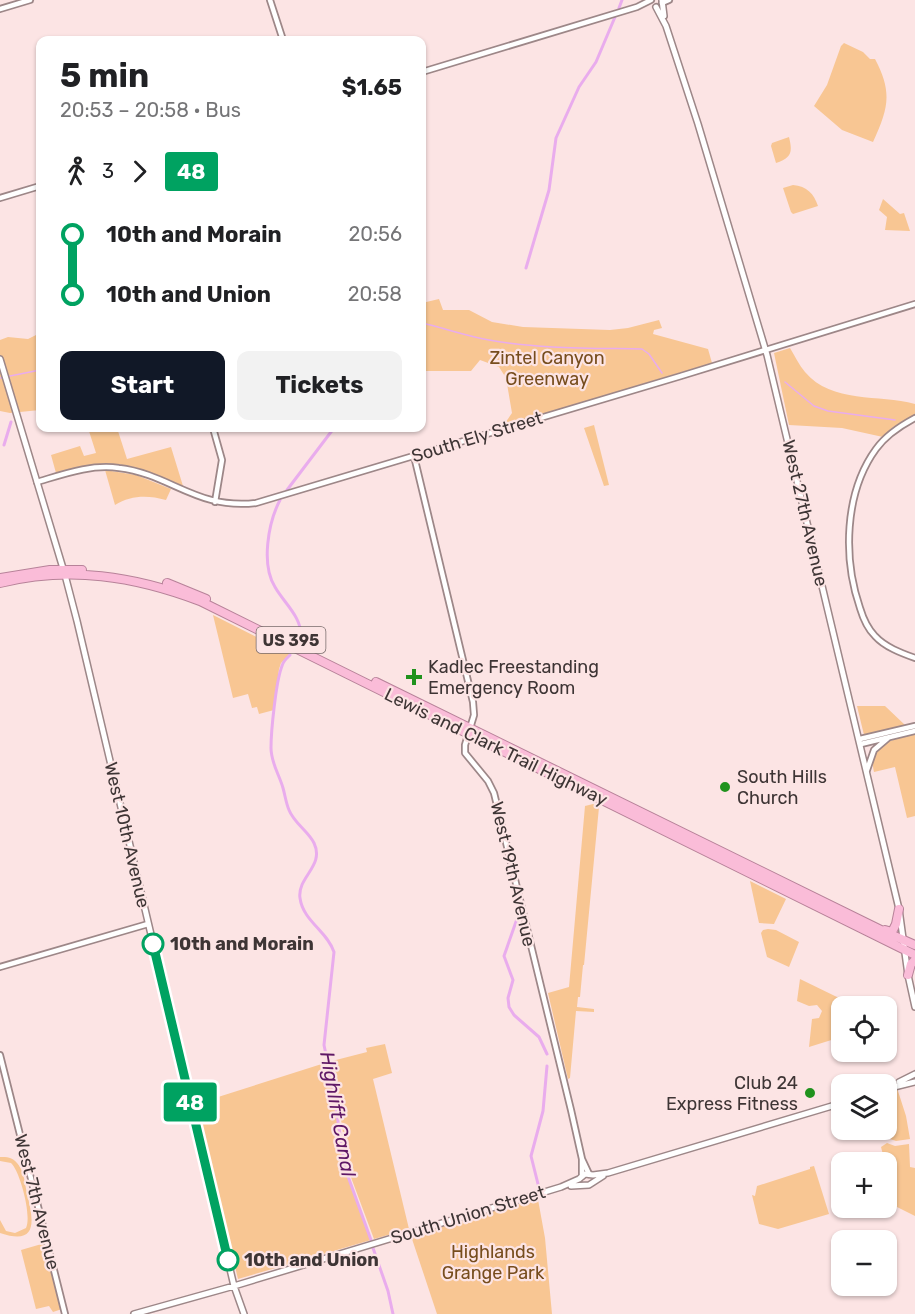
<!DOCTYPE html>
<meta charset="utf-8">
<style>
body{margin:0;font-family:Rubik,sans-serif;background:#f2f2f2;color:#202124;height:100vh;display:flex;flex-direction:column;font-size:22px;white-space:nowrap}
*{box-sizing:border-box;margin:0}
p{font-size:20px;color:#757577}
.icon{flex:none;width:33px;height:33px;fill:none;stroke:currentColor;stroke-width:2;stroke-linecap:round;stroke-linejoin:round}
.map{position:relative;flex:1;overflow:hidden}
.drawer{position:absolute;left:36px;top:36px;width:390px;height:396px;display:flex;flex-direction:column;background:#fff;border-radius:12px;box-shadow:0 2px 4px #0004}
.drawer>*{flex:none}
.badge{padding:0 12px;border-radius:4px;font-size:21px;line-height:39px}
.fabs{position:absolute;left:831px;top:996px;display:grid;gap:12px}
.fabs a{display:grid;place-items:center;width:66px;height:66px;border-radius:12px;background:#fff;box-shadow:0 2px 4px #0004;font-size:30px}
.map>.badge{position:absolute;translate:-50% -50%;box-shadow:0 0 0 3px #fff}
.legs{display:flex;align-items:center;gap:9px;height:66px;padding:0 24px;font-size:20px}
.legs p{margin-inline-start:auto}
.headline{display:flex;align-items:center;justify-content:space-between;height:102px;padding:0 24px}
h1{font-size:33px;font-weight:700;line-height:45px}
.primary-button{display:flex;gap:12px;margin-top:auto;padding:12px 24px}
.primary-button a{flex:1;height:69px;border-radius:12px;background:#111827;color:#fff;font-size:24px;font-weight:700;line-height:69px;text-align:center}
.primary-button a+a{background:#f2f2f2;color:#202124}
ul{padding:0 24px;list-style:none}
li{display:flex;align-items:center;gap:21px;height:60px;font-size:22px}
li i{display:grid;place-items:center;width:9px;height:100%;margin:0 8px;background:currentColor}
li i::after{content:'';width:15px;height:15px;margin:-8px;border:4px solid;border-radius:50%;background:#fff}
li p{margin-inline-start:auto}
li:first-child i{background:linear-gradient(#0000 50%,currentColor 0)}
li:last-child i{background:linear-gradient(currentColor 50%,#0000 0)}
.map>svg:first-child{display:block}
.green{fill:#f8c693}
.lines{fill:none;stroke-linecap:round;stroke-linejoin:round}
.stream{stroke:#e9aced;stroke-width:1.5}
.canal{stroke:#e9aced;stroke-width:3}
.tertiary-casing{stroke:#9d8788;stroke-width:8}
.secondary-casing{stroke:#9d8788;stroke-width:8}
.trunk-casing{stroke:#b78299;stroke-width:10}
.tertiary{stroke:#fff;stroke-width:4.5}
.secondary{stroke:#fff;stroke-width:5}
.trunk{stroke:#fabcd8;stroke-width:8}
.line-1-casing{stroke:#fff;stroke-width:14}
.line-1{stroke:#00a261;stroke-width:9}
.poi-dot{fill:#20921d;stroke:#fce4e4;stroke-width:2}
.stop-1-dot{fill:#fff;stroke:#00a261;stroke-width:3}
.labels{text-anchor:middle;dominant-baseline:central;stroke-width:4.5;stroke-linejoin:round;paint-order:stroke}
.shield{fill:#fce4e4;stroke:#776a6a;stroke-width:1.5}
.shield-label{font-size:16px;font-weight:bold;fill:#3e3535}
.park-label{font-size:18px;fill:#774d1d;stroke:#fce4e4}
.street-label{font-size:18px;fill:#3e3535;stroke:#fce4e4}
.poi-label{font-size:18px;fill:#3e3535;stroke:#fce4e4;text-anchor:start}
.stop-label{font-size:18px;font-weight:bold;fill:#3e3535;stroke:#fce4e4;text-anchor:start}
.water-label{font-size:20px;font-style:italic;fill:#5f1765;stroke:#fce4e4}
</style>
<div class="map">
<svg width="915" height="1314" viewBox="0 0 915 1314">
<rect width="100%" height="100%" fill="#fce4e4"/>
<path class="green" d="M844,43l19,9 7,7h5c18,34 13,50 -2,83l-31,-12 -28,-24 13,-21 14,-39z
M789,137c4,16 2,21 -13,26l-5,-17 1,-3z
M793,185c14,1 21,9 25,21l-25,8 -2,-2 -8,-24z
M883,199l17,15 4,-1 6,18 -25,-1 2,-13 -8,-7z
M439,299l4,11h26l23,12 31,5 87,3 18,-2 31,-8 3,8 -8,2 -1,4 55,15 4,14 -209,63 9,-13 -6,-35 -7,-11 -19,-7 -9,11h-49v-68z
M40,333v77l-30,3 -10,-2v-71l8,-3 20,2z
M790,348c5,8 9,17 15,24 27,32 74,22 110,32v12l-22,11 -10,10 -41,-9 -53,-3 -15,-72z
M594,425l15,60 -5,1 -20,-58z
M88,428h29l10,31 44,-12 12,39c-50,-22 -73,-30 -127,-13l-5,-18 29,-9 4,10 12,-3z
M105,470l31,5 35,14 -5,11c-18,-5 -35,-5 -51,5z
M213,615l77,39 -9,9 -2,6 -5,41 -15,4 -2,-7 -5,1 -4,-14 -15,4z
M857,706h28l20,19 -41,10z
M915,734v82l-8,2 -12,-51 -21,5c-7,-29 19,-32 41,-38z
M593,804l6,3 -15,158h-1l-3,32h-2l-1,10 17,2v3l-18,-1 -6,67 -2,1 -20,-86 21,-6 16,-181z
M750,881l36,18 -12,25 -15,-1z
M768,929l8,1 23,12 -10,25 -22,-10 -6,-24 2,-3z
M800,979l39,19 2,12v27l-32,10 3,-28 7,-1 3,-7 -5,-6 -8,1 -12,-5z
M385,1044l7,29 -19,6 36,150 -35,10 -25,-67 -17,-111 35,-9 -1,-4z
M328,1062l17,107 26,71 -133,39 -42,-175z
M897,1088l9,28 4,23 -14,2 -6,-2 -4,-9 1,-38z
M887,1143l8,3 14,-2 1,23 5,1v48l-26,-13 2,-17 -10,-39z
M0,1157c7,0 12,0 17,6 7,7 8,21 10,31 7,27 11,52 -27,39v-13l6,11 9,2 11,-5c6,-12 -6,-57 -15,-65l-11,-2z
M814,1166l15,48 -51,15 -19,-5 -7,-29 3,1 2,-10 53,-17v-2z
M537,1194l8,44 7,76h-115l-27,-81z
M45,1243l17,66 -9,3 -4,-6 -13,3 -15,-59z"/>
<g class="lines">
<path class="stream" d="M422,323c22,5 44,13 67,17 51,9 101,8 153,9l7,5 13,19
M0,378l40,-8
M785,382l29,24 14,5 67,9"/>
<path class="canal" d="M619,8l3,-8
M526,268l23,-78 7,-52 23,-51 17,-25 19,-45
M4,445l7,-23
M287,490l47,-62
M280,500c-12,23 -19,65 -5,87 9,16 27,30 26,50
M290,655c-3,3 -7,6 -8,11 -6,15 -11,65 -11,82 0,15 8,26 12,40 2,7 3,15 6,22 5,13 19,21 25,33 11,23 -17,34 -14,55 3,23 27,33 34,54l-10,93 9,43 12,80 26,72
M518,916l-14,40 9,24 -5,18 1,9 5,8 25,22 8,17
M539,1188l-8,-32 12,-45 4,-45
M373,1248l15,43 5,23"/>
<defs>
<path id="tertiary" d="M270,0l13,40
M662,3l7,-3
M0,9l30,-9
M422,72l215,-65 14,-7
M0,198l40,-12
M915,418c-15,8 -29,17 -39,31 -32,44 -33,110 -16,159 3,10 8,21 15,28 10,11 26,17 40,22
M213,428l9,32 -7,42
M414,456l59,246 1,13 -9,30v8l23,28 6,12 77,317 11,49v17
M37,482c27,-8 54,-18 82,-14 51,6 78,42 137,35l425,-127 234,-72
M860,739l55,-13
M861,744l54,-13
M867,770l7,-20 14,-12
M0,967l148,-43
M0,1055l65,259
M582,1159l7,15"/>
<path id="secondary" d="M662,0l2,16
M656,7l10,19 32,98 69,231 132,554 9,66 7,32
M0,359l65,216 12,46 157,665 10,28
M899,1082l16,-8
M886,1089l29,-7
M571,1186l18,-1 14,-9
M134,1314l100,-28 327,-99 18,-8 6,-5 8,1 15,-2 234,-70"/>
<path id="trunk" d="M0,578l50,-8h32
M0,583c70,-17 134,-7 200,18l715,354
M167,583l39,16
M376,682l505,248 34,15
M885,930l7,2 4,-8 3,-15
M908,975l3,-11 4,-4"/>
</defs>
<use href="#tertiary" class="tertiary-casing"/>
<use href="#secondary" class="secondary-casing"/>
<use href="#trunk" class="trunk-casing"/>
<use href="#tertiary" class="tertiary"/>
<use href="#secondary" class="secondary"/>
<use href="#trunk" class="trunk"/>
</g>
<g class="lines">
<defs>
<path id="line-1" d="M153,944l75,316"/>
</defs>
<use href="#line-1" class="line-1-casing"/>
<use href="#line-1" class="line-1"/>
</g>
<g class="poi-dot">
<path d="M411 668h6v6h6v6h-6v6h-6v-6h-6v-6h6z"/>
<circle cx="725" cy="787" r="6"/>
<circle cx="810" cy="1093" r="6"/>
</g>
<g class="stop-1-dot">
<circle cx="153" cy="944" r="10"/>
<circle cx="228" cy="1260" r="10"/>
</g>
<g class="labels">
<rect class="shield" x="256.5" y="627" width="69" height="26" rx="4.5"/>
<g class="shield-label">
<text x="291" y="640">US 395</text>
</g>
<g class="park-label">
<text x="547" y="358">Zintel Canyon<tspan x="547" dy="21">Greenway</tspan></text>
<text x="493" y="1252">Highlands<tspan x="493" dy="21">Grange Park</tspan></text>
</g>
<g class="street-label">
<text transform="translate(477 437) rotate(-17)">South Ely Street</text>
<text transform="translate(805 513) rotate(77)">West 27th Avenue</text>
<text transform="translate(496 747) rotate(26)">Lewis and Clark Trail Highway</text>
<text transform="translate(127 835) rotate(77)">West 10th Avenue</text>
<text transform="translate(513 874) rotate(77)">West 19th Avenue</text>
<text transform="translate(37 1202) rotate(76)">West 7th Avenue</text>
<text transform="translate(468 1215) rotate(-17)">South Union Street</text>
</g>
<g class="poi-label">
<text x="428" y="667">Kadlec Freestanding<tspan x="428" dy="21">Emergency Room</tspan></text>
<text x="737" y="777">South Hills<tspan x="737" dy="21">Church</tspan></text>
<text x="798" y="1083" text-anchor="end">Club 24<tspan x="798" dy="21">Express Fitness</tspan></text>
</g>
<g class="stop-label">
<text x="170" y="944">10th and Morain</text>
<text x="244" y="1260">10th and Union</text>
</g>
<g class="water-label">
<text transform="translate(338 1114) rotate(80)">Highlift Canal</text>
</g>
</g>
</svg>
<div class="fabs">
<a><svg class="icon" aria-label="locate" viewBox="0 0 24 24"><circle cx="12" cy="12" r="6"/><path d="M12 2v4M12 18v4M2 12h4M18 12h4"/></svg></a>
<a><svg class="icon" aria-label="layers" viewBox="0 0 24 24"><path d="M12 4l9 5-9 5-9-5zM3 14l9 5 9-5"/></svg></a>
<a>+</a>
<a>−</a>
</div>
<b class="badge" style="left:190px;top:1102px;background:#00a261;color:#fff">48</b>
<section class="drawer">
<div class="headline"><div><h1>5 min</h1><p>20:53 – 20:58 · Bus</p></div><b>$1.65</b></div>
<div class="legs"><svg class="icon" aria-label="walk" viewBox="0 0 24 24"><circle cx="13" cy="4" r="2"/><path d="M13 8l-2 6 4 7M11 14l-3 7M7 12l3-4h3l4 4"/></svg>3<svg class="icon" aria-label="forward" viewBox="0 0 24 24"><path d="M9 5l7 7-7 7"/></svg><b class="badge" style="background:#00a261;color:#fff">48</b></div>
<ul>
<li><i style="color:#00a261"></i><b>10th and Morain</b><p>20:56</p></li>
<li><i style="color:#00a261"></i><b>10th and Union</b><p>20:58</p></li>
</ul>
<div class="primary-button"><a>Start</a><a>Tickets</a></div>
</section>
</div>
